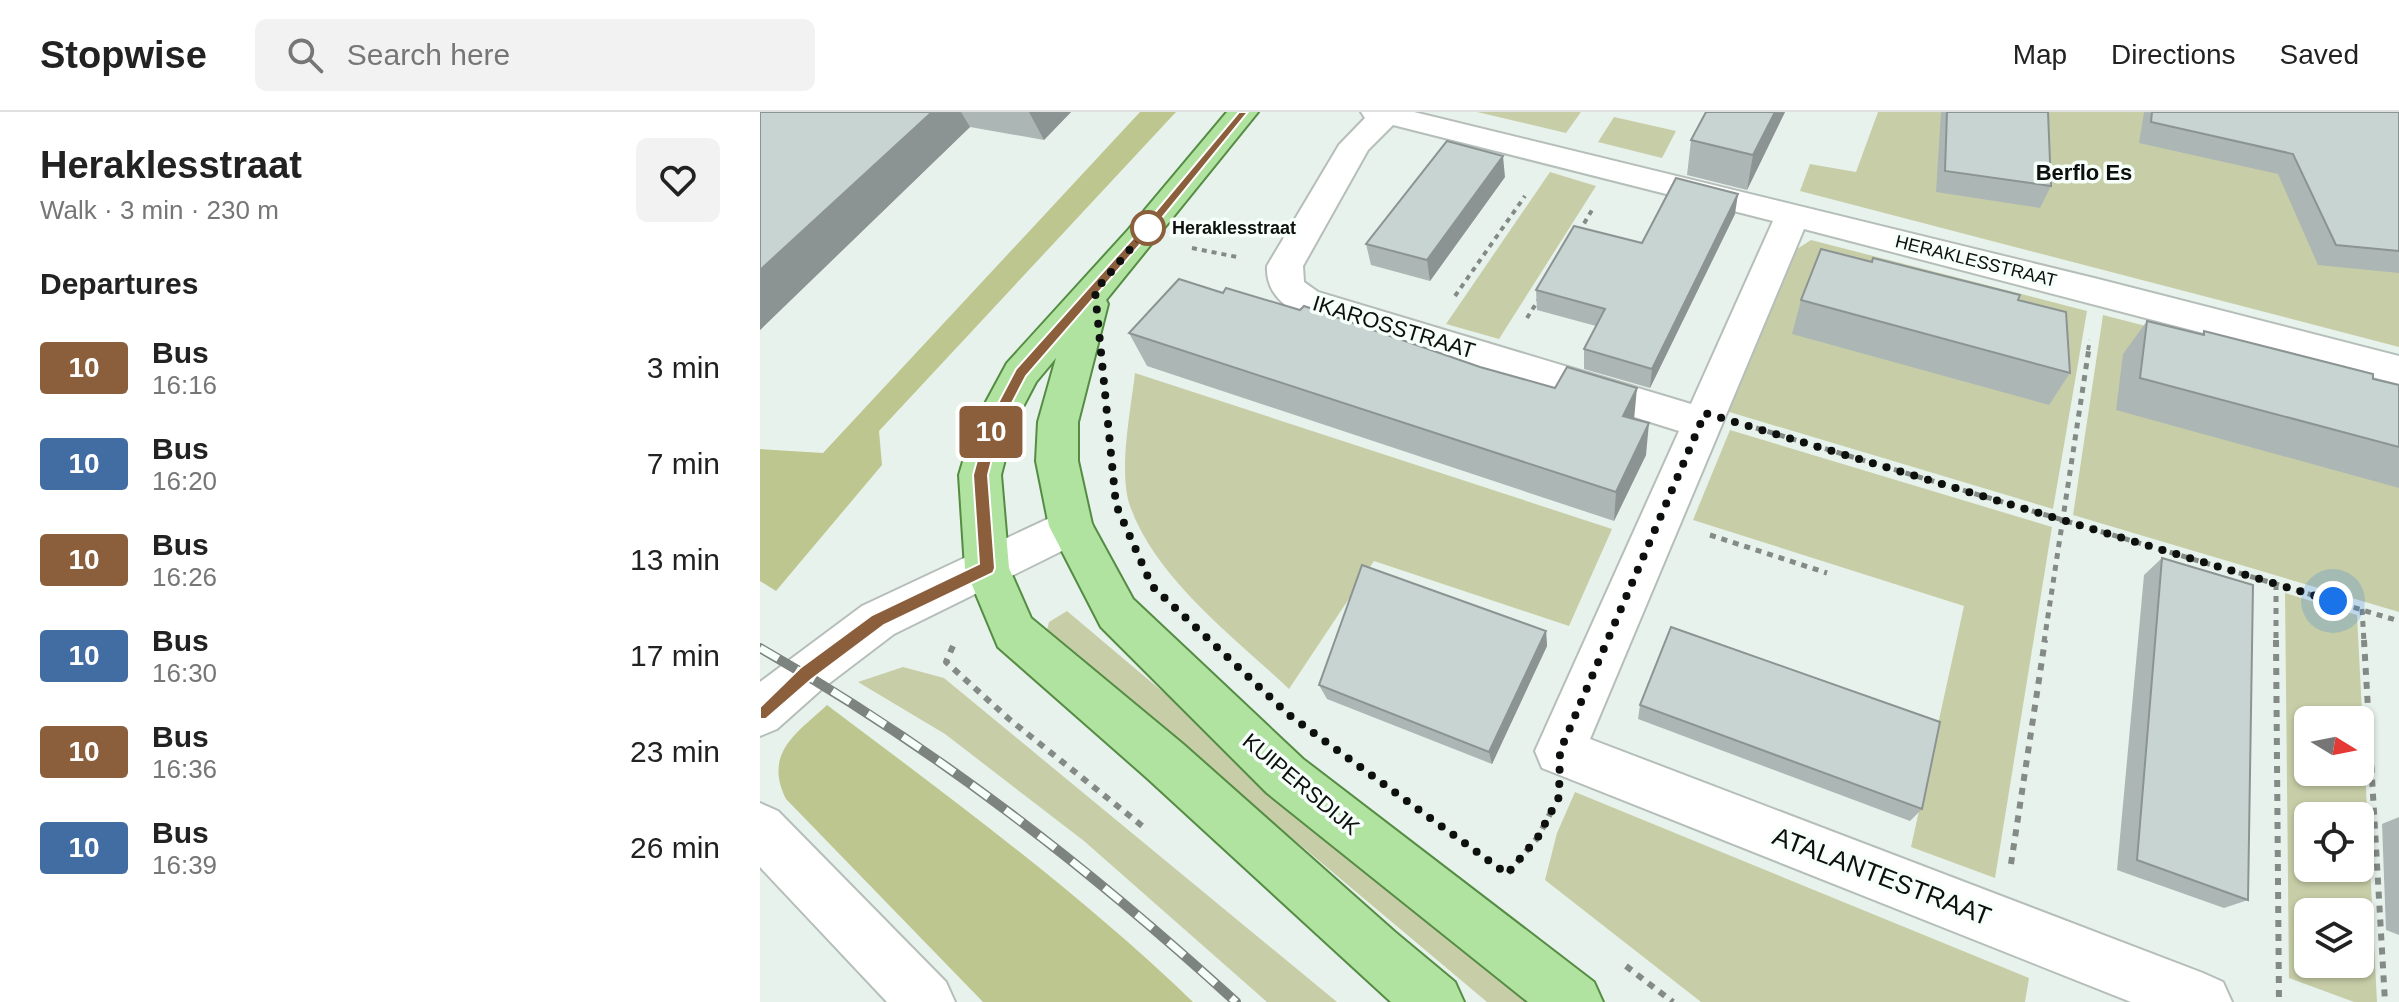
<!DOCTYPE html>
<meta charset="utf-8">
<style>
body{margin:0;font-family:Helvetica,sans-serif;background:#f2f2f2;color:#222;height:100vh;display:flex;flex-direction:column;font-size:30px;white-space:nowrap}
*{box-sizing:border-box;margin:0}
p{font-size:26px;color:#767676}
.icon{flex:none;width:44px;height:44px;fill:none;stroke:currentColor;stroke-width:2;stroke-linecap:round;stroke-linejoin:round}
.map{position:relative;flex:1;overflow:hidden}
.panel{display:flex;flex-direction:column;background:#fff;width:760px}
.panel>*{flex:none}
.badge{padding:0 16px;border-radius:6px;font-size:28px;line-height:52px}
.needle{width:52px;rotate:100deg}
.buttons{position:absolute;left:1534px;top:594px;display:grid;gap:16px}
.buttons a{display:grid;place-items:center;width:80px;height:80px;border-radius:12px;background:#fff;box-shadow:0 2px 6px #0004;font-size:40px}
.you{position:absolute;width:40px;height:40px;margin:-20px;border:6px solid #fff;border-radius:50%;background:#1a73e8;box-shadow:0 0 0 12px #1a73e833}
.map>.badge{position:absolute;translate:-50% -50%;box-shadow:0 0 0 4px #fff}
h2{padding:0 40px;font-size:30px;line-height:72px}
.round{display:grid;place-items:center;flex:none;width:84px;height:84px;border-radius:12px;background:#f2f2f2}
.overview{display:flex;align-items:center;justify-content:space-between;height:136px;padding:0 40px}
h1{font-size:38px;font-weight:700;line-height:60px}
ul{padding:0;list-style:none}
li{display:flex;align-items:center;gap:24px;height:96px;padding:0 40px}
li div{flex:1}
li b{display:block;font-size:30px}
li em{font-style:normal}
li .badge{min-width:88px;font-weight:700;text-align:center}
header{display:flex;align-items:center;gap:48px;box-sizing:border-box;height:112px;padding:0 40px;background:#fff;border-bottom:2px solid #e0e0e0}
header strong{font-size:38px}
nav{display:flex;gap:44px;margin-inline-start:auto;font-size:28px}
.search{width:560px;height:72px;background:#f2f2f2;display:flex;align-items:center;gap:20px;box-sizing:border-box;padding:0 28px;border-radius:12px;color:#767676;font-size:30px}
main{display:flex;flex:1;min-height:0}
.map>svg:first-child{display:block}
.green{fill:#c7cea7;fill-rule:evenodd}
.forest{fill:#bec68f}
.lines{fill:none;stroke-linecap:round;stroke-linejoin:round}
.minor-casing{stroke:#b5beb9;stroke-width:4}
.primary-casing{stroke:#558c43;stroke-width:4}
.path-far2{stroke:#848a86;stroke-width:4;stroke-dasharray:5 5;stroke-linecap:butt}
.path-far1{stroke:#848a86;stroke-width:5;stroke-dasharray:6 6;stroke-linecap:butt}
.path{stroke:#848a86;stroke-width:6;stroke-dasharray:7 7;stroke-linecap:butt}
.minor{fill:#fff;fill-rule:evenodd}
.primary{fill:#b0e2a0;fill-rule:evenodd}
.rail-casing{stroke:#7d837f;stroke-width:10}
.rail{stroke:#f6fffa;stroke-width:7;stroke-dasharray:21;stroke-linecap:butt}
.wall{fill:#acb6b5}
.shaded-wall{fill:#8c9493}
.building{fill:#c8d4d2;stroke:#8c9493;stroke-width:2}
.line{fill:#8b5e3c;stroke:#fff;stroke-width:2}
.walk{stroke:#0d100e;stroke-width:8;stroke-dasharray:0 14.4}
.stop-dot{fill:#fff;stroke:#8b5e3c;stroke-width:4}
.labels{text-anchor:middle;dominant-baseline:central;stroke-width:7;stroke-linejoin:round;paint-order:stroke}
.far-stop-label{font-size:18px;font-weight:bold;fill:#0d100e;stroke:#f6fffa;text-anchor:start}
.far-street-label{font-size:18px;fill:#0d100e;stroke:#f6fffa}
.far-quarter-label{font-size:22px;font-weight:bold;fill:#0d100e;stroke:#f6fffa}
.street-label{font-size:22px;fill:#0d100e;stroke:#f6fffa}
.near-street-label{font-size:26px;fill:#0d100e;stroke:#f6fffa}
</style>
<header>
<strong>Stopwise</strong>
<div class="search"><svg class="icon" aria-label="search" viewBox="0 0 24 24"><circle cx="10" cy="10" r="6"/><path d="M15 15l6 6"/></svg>Search here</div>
<nav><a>Map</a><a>Directions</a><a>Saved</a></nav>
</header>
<main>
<section class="panel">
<div class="overview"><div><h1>Heraklesstraat</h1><p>Walk · 3 min · 230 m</p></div><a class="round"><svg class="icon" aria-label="heart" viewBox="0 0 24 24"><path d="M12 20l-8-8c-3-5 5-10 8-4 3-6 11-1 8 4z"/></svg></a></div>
<h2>Departures</h2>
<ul>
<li><span class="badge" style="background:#8b5e3c;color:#fff">10</span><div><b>Bus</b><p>16:16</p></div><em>3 min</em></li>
<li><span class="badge" style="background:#426da2;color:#fff">10</span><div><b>Bus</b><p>16:20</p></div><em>7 min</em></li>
<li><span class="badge" style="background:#8b5e3c;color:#fff">10</span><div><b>Bus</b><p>16:26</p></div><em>13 min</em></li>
<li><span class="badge" style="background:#426da2;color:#fff">10</span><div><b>Bus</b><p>16:30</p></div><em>17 min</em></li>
<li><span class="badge" style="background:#8b5e3c;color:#fff">10</span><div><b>Bus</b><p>16:36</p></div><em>23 min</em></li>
<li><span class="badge" style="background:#426da2;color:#fff">10</span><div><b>Bus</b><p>16:39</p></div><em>26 min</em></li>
</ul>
</section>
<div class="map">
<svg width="1639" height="890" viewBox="0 0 1639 890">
<rect width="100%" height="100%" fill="#e8f2ec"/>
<path class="green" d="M717,0h104l-15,21z
M1118,0h348l173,69v166l-599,-156 10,-27 46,8z
M854,5l62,14 -14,27 -64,-16z
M790,60l46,14 -97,153 -53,-15z
M1051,128l276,71 -34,198 -327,-98 71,-162z
M1343,203l296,76v221l-326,-97z
M375,261l477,156 -43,97 -195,-65 -85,128c-55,-52 -133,-110 -159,-183 -12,-34 1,-97 5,-133z
M970,318l322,97 -57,351 -84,-31 53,-241 -271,-86z
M1525,481l72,22 20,387h-23l-65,-24zM1548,608h52v52h-52zM1548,704h52v52h-52zM1548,800h52v52h-52z
M307,499l243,205 227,186h-50l-433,-364 -7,-8 2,-8z
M143,555l41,11 393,324h-70l-183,-161 -139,-107 -87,-52z
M815,680l454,186 -4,24h-324l-156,-122 12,-47z"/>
<path class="forest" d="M380,0h36l-297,319 3,34 -106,126 -16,-10v-132l63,4z
M67,593c125,94 253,188 366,297h-210l-197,-203c-23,-46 11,-66 41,-94z"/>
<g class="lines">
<defs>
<path id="minor" d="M601,0h53l684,167 301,77v28l-595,-155 -214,510 613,234 20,9 9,20h-101l-589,-234 -7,-17 144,-320 -387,-121c-16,-11 -26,-24 -25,-44l72,-121 26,-27zM633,13l380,96 -82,183 -373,-112 -14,-10 -1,-16 65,-116z
M311,396l15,5 7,13 -7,13 -192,95 -71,54 -46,41 -17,7v-54l102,-76z
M0,691l18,8 168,171 9,20h-68l-127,-135z"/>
<path id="primary" d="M467,0h31l-152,188 2,4 -30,118v39l14,63 41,75 170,160 291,223 9,20h-75l-261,-209 -166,-166 -52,-101 -13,-65 2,-39 18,-64 -20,24 -22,42 -13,51 8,93 22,50 152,126 212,188 60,50 9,20h-73l-244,-224 -149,-131 -33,-79 -6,-93 15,-51 33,-61 121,-133z"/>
</defs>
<use href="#minor" class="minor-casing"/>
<use href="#primary" class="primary-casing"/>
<path class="path-far2" d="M819,120l13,-22
M432,136l45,9
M695,184l70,-100
M767,206l12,-19
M1328,238l2,-10"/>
<path class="path-far1" d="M996,316l643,193
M950,423l117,38
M1516,472v58
M1602,497l2,33
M1284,530l45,-294"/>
<path class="path" d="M1516,528l3,362
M1604,528l21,362
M193,534l-7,16 63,57 137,110
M1251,752l34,-224
M748,761l30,-36 14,-27
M866,854l47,36"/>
<use href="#minor" class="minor"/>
<use href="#primary" class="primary"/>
<defs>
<path id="rail" d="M0,536c174,99 328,219 476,354"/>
</defs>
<use href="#rail" class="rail-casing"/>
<use href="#rail" class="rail"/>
</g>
<path class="wall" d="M0,0h311l-27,28 -74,-13 -210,203z
M1025,0l-38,78 -60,-15 4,-35z
M1181,0h107l3,74 -11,22 -104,-16z
M1384,0h255v161l-81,-8 -40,-91 -139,-31z
M745,65l-75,104 -59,-16 -5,-21z
M975,102l-85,174 -66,-19v-20l12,-23 -59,-16 -1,-20 106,-47z
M463,181l257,74 154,52 12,36 -32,66 -467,-155 -18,-33z
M1041,188h217l52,73 -21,32 -257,-71z
M1387,209l54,13 3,-3 195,54v103l-283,-78 7,-56z
M1402,446l86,342 -24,8 -107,-38 27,-295z
M786,519l1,15 -55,118 -165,-65 -8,-14z
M880,593l282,104 -12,12 -272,-102z
M1639,705v118l-13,-5 -4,-106z"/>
<path class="shaded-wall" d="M172,0h29l9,15 -210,203v-60z
M269,0h42l-27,28z
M1015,0h10l-38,78 6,-35z
M743,44l2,21 -75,104 -3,-21z
M978,82l-3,20 -85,174 2,-19z
M877,276l-3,32 -11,-4z
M889,311l-3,32 -32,66 2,-29z
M786,519l1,15 -55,118 -3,-12z"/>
<path class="building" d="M0,0h172l-172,158z
M946,0h69l-22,43 -62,-15z
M1187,0h101l3,74 -106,-15z
M1392,0h247v139l-63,-6 -43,-91 -142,-32z
M687,29l56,15 -76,104 -61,-16z
M916,66l62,16 -86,175 -68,-20 21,-40 -69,-19 38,-64 68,17z
M1061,137l51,13 1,-4 147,37 -2,5 48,12 4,61 -269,-73z
M419,167l44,14 3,-5 74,22 4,-4 176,61 75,21 12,-21 70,21 -14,28 26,7 -33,69 -487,-159z
M1387,209l57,14v-4l169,43v5l26,6v62l-259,-69z
M1402,446l91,27 -5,315 -111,-40z
M602,453l184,66 -57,121 -170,-67z
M911,515l269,95 -18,87 -282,-104z"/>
<path class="line" d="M479,0h9l-104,128 -118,136 -25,48 -13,51 7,93 -2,5 -109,52 -72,54 -46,40h-6v-12l40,-39 72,-53 107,-51 -6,-89 14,-51 29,-55 120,-134z"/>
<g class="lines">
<path class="walk" d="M388,116l-53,63 21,214 36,81 137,129 218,159 31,-37 21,-40 1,-46 145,-338 628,188"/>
</g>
<circle class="stop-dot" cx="388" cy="116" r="16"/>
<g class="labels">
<g class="far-stop-label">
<text x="412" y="116">Heraklesstraat</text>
</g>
<g class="far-street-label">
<text transform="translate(1216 149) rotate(14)">HERAKLESSTRAAT</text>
</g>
<g class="far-quarter-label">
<text x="1324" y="60">Berflo Es</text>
</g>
<g class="street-label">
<text transform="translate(634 215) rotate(17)">IKAROSSTRAAT</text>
<text transform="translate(541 672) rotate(40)">KUIPERSDIJK</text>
</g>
<g class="near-street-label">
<text transform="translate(1122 764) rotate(21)">ATALANTESTRAAT</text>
</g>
</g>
</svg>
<div class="buttons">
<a><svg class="needle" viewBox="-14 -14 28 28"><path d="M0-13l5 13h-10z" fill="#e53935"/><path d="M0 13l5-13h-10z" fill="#767676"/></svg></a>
<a><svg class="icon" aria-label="locate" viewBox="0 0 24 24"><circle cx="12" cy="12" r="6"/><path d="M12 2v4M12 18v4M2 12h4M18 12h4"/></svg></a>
<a><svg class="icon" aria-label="layers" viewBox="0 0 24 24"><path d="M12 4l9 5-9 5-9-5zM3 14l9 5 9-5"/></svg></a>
</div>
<div class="you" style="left:1573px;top:489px"></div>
<b class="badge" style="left:231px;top:320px;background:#8b5e3c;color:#fff">10</b>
</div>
</main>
